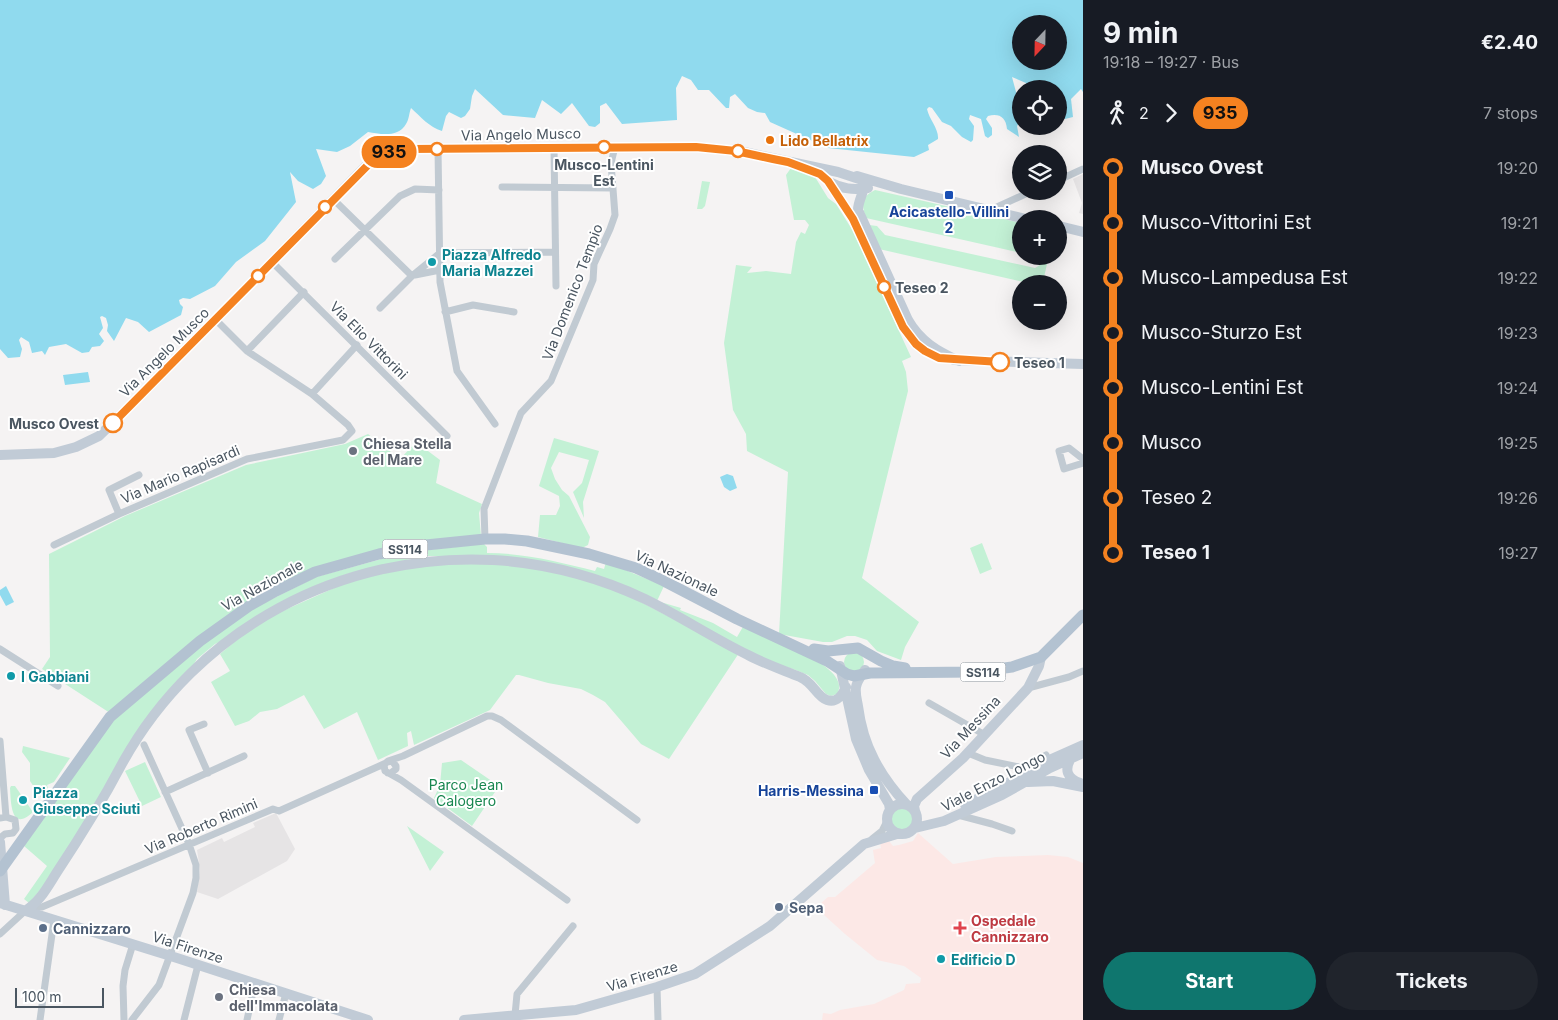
<!DOCTYPE html>
<meta charset="utf-8">
<style>
body{margin:0;font-family:Inter,sans-serif;background:#20242c;color:#f1f3f6;height:100vh;display:flex;flex-direction:column;font-size:19px;white-space:nowrap}
*{box-sizing:border-box;margin:0}
p{font-size:16px;color:#9ea1a6}
.icon{flex:none;width:28px;height:28px;fill:none;stroke:currentColor;stroke-width:2;stroke-linecap:round;stroke-linejoin:round}
.map{position:relative;flex:1;overflow:hidden}
.sheet{display:flex;flex-direction:column;background:#171b24;width:475px}
.sheet>*{flex:none}
.badge{padding:0 10px;border-radius:16px;font-size:18px;line-height:32px}
.needle{width:32px;rotate:202deg}
.buttons{position:absolute;left:1012px;top:15px;display:grid;gap:10px}
.buttons a{display:grid;place-items:center;width:55px;height:55px;border-radius:50%;background:#171b24;box-shadow:0 5px 20px #0002;font-size:25px}
.scale{position:absolute;left:15px;bottom:12px;width:89px;box-sizing:border-box;padding-left:5px;border:2px solid #4a5661;border-top:0;font-size:14px;line-height:18px;white-space:nowrap;color:#4a5661;-webkit-text-stroke:4px #fff;paint-order:stroke}
.map>.badge{position:absolute;translate:-50% -50%;box-shadow:0 0 0 2px #fff}
.legs{display:flex;align-items:center;gap:8px;height:55px;padding:0 20px;font-size:16px}
.legs p{margin-inline-start:auto}
.head{display:flex;align-items:center;justify-content:space-between;height:85px;padding:0 20px}
h1{font-size:28px;font-weight:700;line-height:38px}
.button{display:flex;gap:10px;margin-top:auto;padding:10px 20px}
.button a{flex:1;height:58px;border-radius:30px;background:#0f766e;color:#fff;font-size:20px;font-weight:700;line-height:58px;text-align:center}
.button a+a{background:#20242c;color:#f1f3f6}
ul{padding:0 20px;list-style:none}
li{display:flex;align-items:center;gap:18px;height:55px;font-size:19px}
li i{display:grid;place-items:center;width:8px;height:100%;margin:0 6px;background:currentColor}
li i::after{content:'';width:12px;height:12px;margin:-6px;border:4px solid;border-radius:50%;background:#171b24}
li p{margin-inline-start:auto}
li:first-child i{background:linear-gradient(#0000 50%,currentColor 0)}
li:last-child i{background:linear-gradient(currentColor 50%,#0000 0)}
main{display:flex;flex:1;min-height:0}
.map>svg:first-child{display:block}
.education{fill:#e6e4e5}
.medical{fill:#fce8e6}
.green{fill:#c3f1d5}
.water{fill:#90daee;fill-rule:evenodd}
.lines{fill:none;stroke-linecap:round;stroke-linejoin:round}
.street{stroke:#c1cad2;stroke-width:7}
.secondary{stroke:#c1cbd6;stroke-width:10}
.primary{stroke:#b3c2d1;stroke-width:11}
.line-1-casing{stroke:#fff;stroke-width:11}
.line-1{stroke:#f58220;stroke-width:8}
.food-dot{fill:#e8710a;stroke:#fff;stroke-width:2}
.stop-1-dot{fill:#fff;stroke:#f58220;stroke-width:2.5}
.transit-dot{fill:#1a4fb4;stroke:#fff;stroke-width:2}
.culture-dot{fill:#0f9aa8;stroke:#fff;stroke-width:2}
.worship-dot{fill:#6b7280;stroke:#fff;stroke-width:2}
.service-dot{fill:#5c6f8a;stroke:#fff;stroke-width:2}
.health-dot{fill:#e0444e;stroke:#fff;stroke-width:2}
.labels{text-anchor:middle;dominant-baseline:central;stroke-width:4;stroke-linejoin:round;paint-order:stroke}
.shield{fill:#fff;stroke:#808990;stroke-width:1}
.shield-label{font-size:12px;font-weight:bold;fill:#4a5661}
.street-label{font-size:14px;fill:#4a5661;stroke:#fff}
.food-label{font-size:14px;font-weight:bold;fill:#c56008;stroke:#fff;text-anchor:start}
.stop-label{font-size:14px;font-weight:bold;fill:#4a5661;stroke:#fff;text-anchor:start}
.transit-label{font-size:14px;font-weight:bold;fill:#164399;stroke:#fff}
.culture-label{font-size:14px;font-weight:bold;fill:#0d838f;stroke:#fff;text-anchor:start}
.worship-label{font-size:14px;font-weight:bold;fill:#5b616d;stroke:#fff;text-anchor:start}
.park-label{font-size:14px;fill:#17864f;stroke:#fff}
.service-label{font-size:14px;font-weight:bold;fill:#4e5e75;stroke:#fff;text-anchor:start}
.health-label{font-size:14px;font-weight:bold;fill:#be3a42;stroke:#fff;text-anchor:start}
</style>
<main>
<div class="map">
<svg width="1083" height="1020" viewBox="0 0 1083 1020">
<rect width="100%" height="100%" fill="#f5f3f3"/>
<path class="education" d="M1083,174v40l-4,-1 3,-10 -9,-24z
M276,813l19,36 -8,12 -69,38 -21,-7 3,-22 -3,-20 25,-12 2,4 31,-15 -2,-4z"/>
<path class="medical" d="M918,833l35,31 43,-7 52,-2 20,2 15,6v157h-261l1,-7 8,1 9,-4 34,-6 30,-14 2,-6 14,-1 1,-5 -17,-12 -27,-6 -32,-26 -31,-28 3,-3 3,1 8,-7h7l40,-34 -2,-13 8,-2 -1,-5 9,-2 4,5 6,-1 14,-4z"/>
<path class="green" d="M791,168l15,5 9,4 13,21 8,6 17,27 58,126 -9,4 4,11 2,19 -46,187 57,44 -14,25 -4,13 -24,-9 -10,-11 -12,-4h-8l-15,6h-9l-44,-8 9,-162 -41,-21 -1,-17 -13,-24 -9,-67 12,-78 16,2 -5,6 19,-2 25,3 5,-32 5,-10 4,2 4,-9 -4,-5h-11l-8,-45z
M702,181l8,1 -5,24 -3,3h-5z
M875,190l146,33v30l-155,-35c-5,-14 -5,-21 9,-28z
M869,225l8,1 8,9 150,33 10,-6 2,2 -4,18 -11,2 -153,-35z
M368,434l32,25 16,-17 24,18 -4,23 46,21 -3,9 2,23 -43,3 -165,48 -163,126 -68,-44 8,-12 -1,-103 76,-38 121,-51 99,-21z
M554,438l45,13 -16,51 1,16 -11,-26 9,-9 7,-23 -30,-8 -8,16 4,11 7,11 7,6 21,41 -2,8 -6,3 -44,-11 2,-22h16l4,-9 -1,-10 -20,-10z
M982,543l10,26 -12,5 -10,-26z
M484,544l3,3v6c37,0 73,9 108,18l2,-4 7,2 2,-7 58,24 -7,15 24,7 -1,2 33,13 24,14 7,-12 75,37c10,7 26,19 18,32l-6,2 -5,-2 -11,-13 -7,-6 -15,-6 -16,-5 -189,-89 -151,-19h-13l-74,17 -28,10 -33,15 -65,42 -9,4 -18,15 -8,13 -28,29 -113,180 -19,22 -5,-4 23,-33 -23,-20 88,-125 88,-75 54,-38 62,-31 91,-25z
M449,561l86,5 75,20 129,67 -70,106 -28,-15 -36,-42 -12,-7 -12,-6 -33,-6 -29,-8h-3l-26,35 -76,35 -3,-14 -4,2 1,13 -30,14 -21,-48 -33,17 -20,-34 -27,14 -17,3 -11,9 -14,5 -24,-44 19,-11 -10,-17 38,-32 103,-46z
M844 662a10 10 0 1 1 20 0a10 10 0 1 1-20 0Z
M23,746l47,12 -16,24 -7,3 2,7 -7,7 -12,-18v-18l-8,-11z
M461,760l38,26 -27,40 -38,-28 6,-13 2,-22z
M145,762l16,35 -19,9 -17,-35z
M11,786h4l18,26c-22,21 -22,-9 -23,-24z
M891 819a11 11 0 1 1 22 0a11 11 0 1 1-22 0Z
M407,826l37,26 -14,19z"/>
<path class="water" d="M0,0h1083v92l-2,-3 -10,10 2,18 -8,2 -6,-6v-24h-33v-6l-14,-6 8,30 1,1v16l-2,-1 -2,3 2,11 -12,-8c-1,-12 -8,-16 -19,-13l-2,3 6,9v7l-4,3 -3,-2 -4,-17 -11,-4 -1,4 5,7 -1,14 -2,2 -9,-5 -11,-11 -9,-4 -10,-14 -3,-1 -2,2c2,10 12,20 11,30l-10,6 1,5 -15,7 -86,-9 -58,-26 -5,-9 -8,-1 -9,-4 -13,-14 -5,3 -1,11h-3l-17,-18h-11l-7,-10 -9,-4 -6,12 1,32 -55,4 -16,-21 -6,3v17l-5,4 -6,-1 -17,-23 -11,11 -19,-14 -7,18 -32,-3 -28,-26 -3,7 -2,13 -5,7 -4,2 -12,-6 -3,4 -4,15c-13,-4 -21,-14 -31,-23 -2,5 -2,12 -5,16 -8,14 -26,10 -38,8l-18,14 -13,6 -21,-3 10,27 -5,8 -8,5 -15,-8 -8,-9 6,30 -31,39 -29,21 -21,24 -25,13 -7,-1 -4,2 1,4 3,3 -2,8 -32,17 -11,-10 -12,-4 -12,23 -7,-10 1,-6 -2,-7 -4,-2 -2,1 3,11 -4,6 5,7 -4,5 -8,1 -3,5 -7,1 -16,-9 -17,3 -4,8 -3,-4 -10,2 -3,-11 -8,-5 -2,3 3,9 -2,8 -12,1 -8,-9zM1021,24h38v37h-38z
M88,372l2,10 -25,3 -2,-10z
M727,474l6,2 4,12 -7,3 -6,-4 -4,-10z
M6,586l8,16 -8,4 -6,-11v-5z"/>
<g class="lines">
<path class="street" d="M554,148l2,138
M438,149l2,133 17,89 38,53
M1059,180l24,-11
M502,187l111,1
M333,199l79,77 -32,32
M996,212l1,-5 35,-16
M335,259l65,-63 15,-7 24,1
M272,262l175,174
M415,275l25,-5
M412,276l28,-23 115,-1
M445,312l28,-7 41,7
M247,351l57,-59
M312,394l45,-49
M1083,459l-14,-11 -10,3 5,18 19,-6
M119,514l-10,-24 30,-15
M485,539l-1,-30 37,-96 30,-32 42,-101 1,-16 16,-35 5,-14 -4,-52 4,-16
M54,545l65,-31 128,-55 96,-19 9,-9 -4,-6 -36,-31 -65,-43 -31,-31
M0,649l58,37
M1028,688l41,-11 14,-6
M929,703l56,32
M204,724l-15,6 19,43
M0,741l6,76 -6,1
M968,753l17,7 34,7h5l22,-12
M388,761l15,-5 84,-40h5l9,4 136,100
M388,773h3l5,-4v-3l-4,-5 -5,1 -3,3 1,6 16,9 166,120
M165,792l79,-36
M958,815l34,9 20,7
M0,838l5,-4 8,-1 3,-4 -1,-9 -9,-3
M872,839l10,-8 5,-10
M31,907h11l231,-98 6,2 107,-48
M0,934l25,-23
M657,987l1,33
M515,1015l2,-21 56,-68
M40,1020l14,-100
M124,1020l-1,-34 2,-16 8,-26
M132,1020l27,-35 34,-92 3,-15v-13l-7,-21 -45,-99
M184,1020l14,-55
M247,1020l8,-37
M279,1020l7,-27"/>
<path class="secondary" d="M857,176l44,13 125,30
M828,181l25,38 29,62
M829,182c13,7 24,8 39,6
M1059,226l24,6
M901,321c8,17 20,30 39,37
M954,360l129,4
M0,455l54,-2 22,-6 23,-11 50,-49 220,-224 11,-8 12,-4 16,-2 289,-2 47,5 94,20 24,8 2,2c1,10 -6,18 -6,28l50,110c12,21 29,31 51,41
M840,666l16,73 13,31 20,34 1,6
M865,670c-4,6 -8,11 -9,17 -1,7 1,13 2,19 5,40 22,70 49,99
M1071,758c-7,12 -4,20 9,25
M1028,782l25,-1 30,6
M887 819a15 15 0 1 1 30 0a15 15 0 1 1-30 0Z
M965,805l34,-17 48,-27 36,-16
M915,811l-1,-5 3,-7 46,-41 65,-70 11,-22 2,-9
M915,828l29,-7 58,-26 48,-27 33,-15
M0,842l5,63
M0,903l177,55 191,62
M25,911c15,-9 23,-25 32,-39 24,-36 46,-72 66,-110 74,-133 218,-210 370,-202 52,3 105,17 152,39 35,17 68,39 103,56 17,9 35,15 52,22 13,5 17,20 27,23 10,3 15,-4 19,-13
M464,1020l112,-10 81,-23 38,-13 75,-48 94,-82 33,-10"/>
<path class="primary" d="M814,649l14,2 30,-3 23,13 12,5 12,2
M0,871l110,-154 90,-76 49,-35 27,-15 39,-19 64,-18 47,-9 59,-6h20l22,2 62,13 47,14 28,13 73,38 90,42 20,13 7,2 16,-3 105,-1 37,-5 29,-10 42,-42"/>
</g>
<g class="lines">
<defs>
<path id="line-1" d="M113,423l257,-260c13,-11 21,-12 38,-14l288,-2 40,4 37,8 15,3 32,12 8,7 25,38 50,108 13,17 9,7 14,7 61,4"/>
</defs>
<use href="#line-1" class="line-1-casing"/>
<use href="#line-1" class="line-1"/>
</g>
<circle class="food-dot" cx="770" cy="140" r="5"/>
<g class="stop-1-dot">
<circle cx="604" cy="147" r="6"/>
<circle cx="437" cy="149" r="6"/>
<circle cx="738" cy="151" r="6"/>
<circle cx="325" cy="207" r="6"/>
<circle cx="258" cy="276" r="6"/>
<circle cx="884" cy="287" r="6"/>
<circle cx="1000" cy="362" r="9"/>
<circle cx="113" cy="423" r="9"/>
</g>
<g class="transit-dot">
<rect x="944" y="190" width="10" height="10" rx="2.5"/>
<rect x="869" y="785" width="10" height="10" rx="2.5"/>
</g>
<g class="culture-dot">
<circle cx="432" cy="262" r="5"/>
<circle cx="11" cy="676" r="5"/>
<circle cx="23" cy="800" r="5"/>
<circle cx="941" cy="959" r="5"/>
</g>
<g class="worship-dot">
<circle cx="353" cy="451" r="5"/>
<circle cx="219" cy="997" r="5"/>
</g>
<g class="service-dot">
<circle cx="779" cy="907" r="5"/>
<circle cx="43" cy="928" r="5"/>
</g>
<path class="health-dot" d="M957.5 920.5h5v5h5v5h-5v5h-5v-5h-5v-5h5z"/>
<g class="labels">
<g class="shield">
<rect x="382.5" y="539.5" width="45" height="19" rx="4"/>
<rect x="960.5" y="662.5" width="45" height="19" rx="4"/>
</g>
<g class="shield-label">
<text x="405" y="549">SS114</text>
<text x="983" y="672">SS114</text>
</g>
<g class="street-label">
<text transform="translate(521 134) rotate(-1)">Via Angelo Musco</text>
<text transform="translate(572 292) rotate(-69)">Via Domenico Tempio</text>
<text transform="translate(369 340) rotate(45)">Via Elio Vittorini</text>
<text transform="translate(164 352) rotate(-45)">Via Angelo Musco</text>
<text transform="translate(180 474) rotate(-23)">Via Mario Rapisardi</text>
<text transform="translate(677 573) rotate(25)">Via Nazionale</text>
<text transform="translate(262 585) rotate(-29)">Via Nazionale</text>
<text transform="translate(970 727) rotate(-47)">Via Messina</text>
<text transform="translate(993 781) rotate(-27)">Viale Enzo Longo</text>
<text transform="translate(201 826) rotate(-23)">Via Roberto Rimini</text>
<text transform="translate(188 947) rotate(18)">Via Firenze</text>
<text transform="translate(642 976) rotate(-17)">Via Firenze</text>
</g>
<g class="food-label">
<text x="780" y="140">Lido Bellatrix</text>
</g>
<g class="stop-label">
<text x="604" y="164" text-anchor="middle">Musco-Lentini<tspan x="604" dy="16">Est</tspan></text>
<text x="895" y="287">Teseo 2</text>
<text x="1014" y="362">Teseo 1</text>
<text x="99" y="423" text-anchor="end">Musco Ovest</text>
</g>
<g class="transit-label">
<text x="949" y="211">Acicastello-Villini<tspan x="949" dy="16">2</tspan></text>
<text x="864" y="790" text-anchor="end">Harris-Messina</text>
</g>
<g class="culture-label">
<text x="442" y="254">Piazza Alfredo<tspan x="442" dy="16">Maria Mazzei</tspan></text>
<text x="21" y="676">I Gabbiani</text>
<text x="33" y="792">Piazza<tspan x="33" dy="16">Giuseppe Sciuti</tspan></text>
<text x="951" y="959">Edificio D</text>
</g>
<g class="worship-label">
<text x="363" y="443">Chiesa Stella<tspan x="363" dy="16">del Mare</tspan></text>
<text x="229" y="989">Chiesa<tspan x="229" dy="16">dell'Immacolata</tspan></text>
</g>
<g class="park-label">
<text x="466" y="784">Parco Jean<tspan x="466" dy="16">Calogero</tspan></text>
</g>
<g class="service-label">
<text x="789" y="907">Sepa</text>
<text x="53" y="928">Cannizzaro</text>
</g>
<g class="health-label">
<text x="971" y="920">Ospedale<tspan x="971" dy="16">Cannizzaro</tspan></text>
</g>
</g>
</svg>
<div class="buttons">
<a><svg class="needle" viewBox="-14 -14 28 28"><path d="M0-13l5 13h-10z" fill="#e53935"/><path d="M0 13l5-13h-10z" fill="#9ea1a6"/></svg></a>
<a><svg class="icon" aria-label="locate" viewBox="0 0 24 24"><circle cx="12" cy="12" r="6"/><path d="M12 2v4M12 18v4M2 12h4M18 12h4"/></svg></a>
<a><svg class="icon" aria-label="layers" viewBox="0 0 24 24"><path d="M12 4l9 5-9 5-9-5zM3 14l9 5 9-5"/></svg></a>
<a>+</a>
<a>−</a>
</div>
<div class="scale">100 m</div>
<b class="badge" style="left:389px;top:152px;background:#f58220;color:#111">935</b>
</div>
<section class="sheet">
<div class="head"><div><h1>9 min</h1><p>19:18 – 19:27 · Bus</p></div><b>€2.40</b></div>
<div class="legs"><svg class="icon" aria-label="walk" viewBox="0 0 24 24"><circle cx="13" cy="4" r="2"/><path d="M13 8l-2 6 4 7M11 14l-3 7M7 12l3-4h3l4 4"/></svg>2<svg class="icon" aria-label="forward" viewBox="0 0 24 24"><path d="M9 5l7 7-7 7"/></svg><b class="badge" style="background:#f58220;color:#111">935</b><p>7 stops</p></div>
<ul>
<li><i style="color:#f58220"></i><b>Musco Ovest</b><p>19:20</p></li>
<li><i style="color:#f58220"></i><span>Musco-Vittorini Est</span><p>19:21</p></li>
<li><i style="color:#f58220"></i><span>Musco-Lampedusa Est</span><p>19:22</p></li>
<li><i style="color:#f58220"></i><span>Musco-Sturzo Est</span><p>19:23</p></li>
<li><i style="color:#f58220"></i><span>Musco-Lentini Est</span><p>19:24</p></li>
<li><i style="color:#f58220"></i><span>Musco</span><p>19:25</p></li>
<li><i style="color:#f58220"></i><span>Teseo 2</span><p>19:26</p></li>
<li><i style="color:#f58220"></i><b>Teseo 1</b><p>19:27</p></li>
</ul>
<div class="button"><a>Start</a><a>Tickets</a></div>
</section>
</main>
